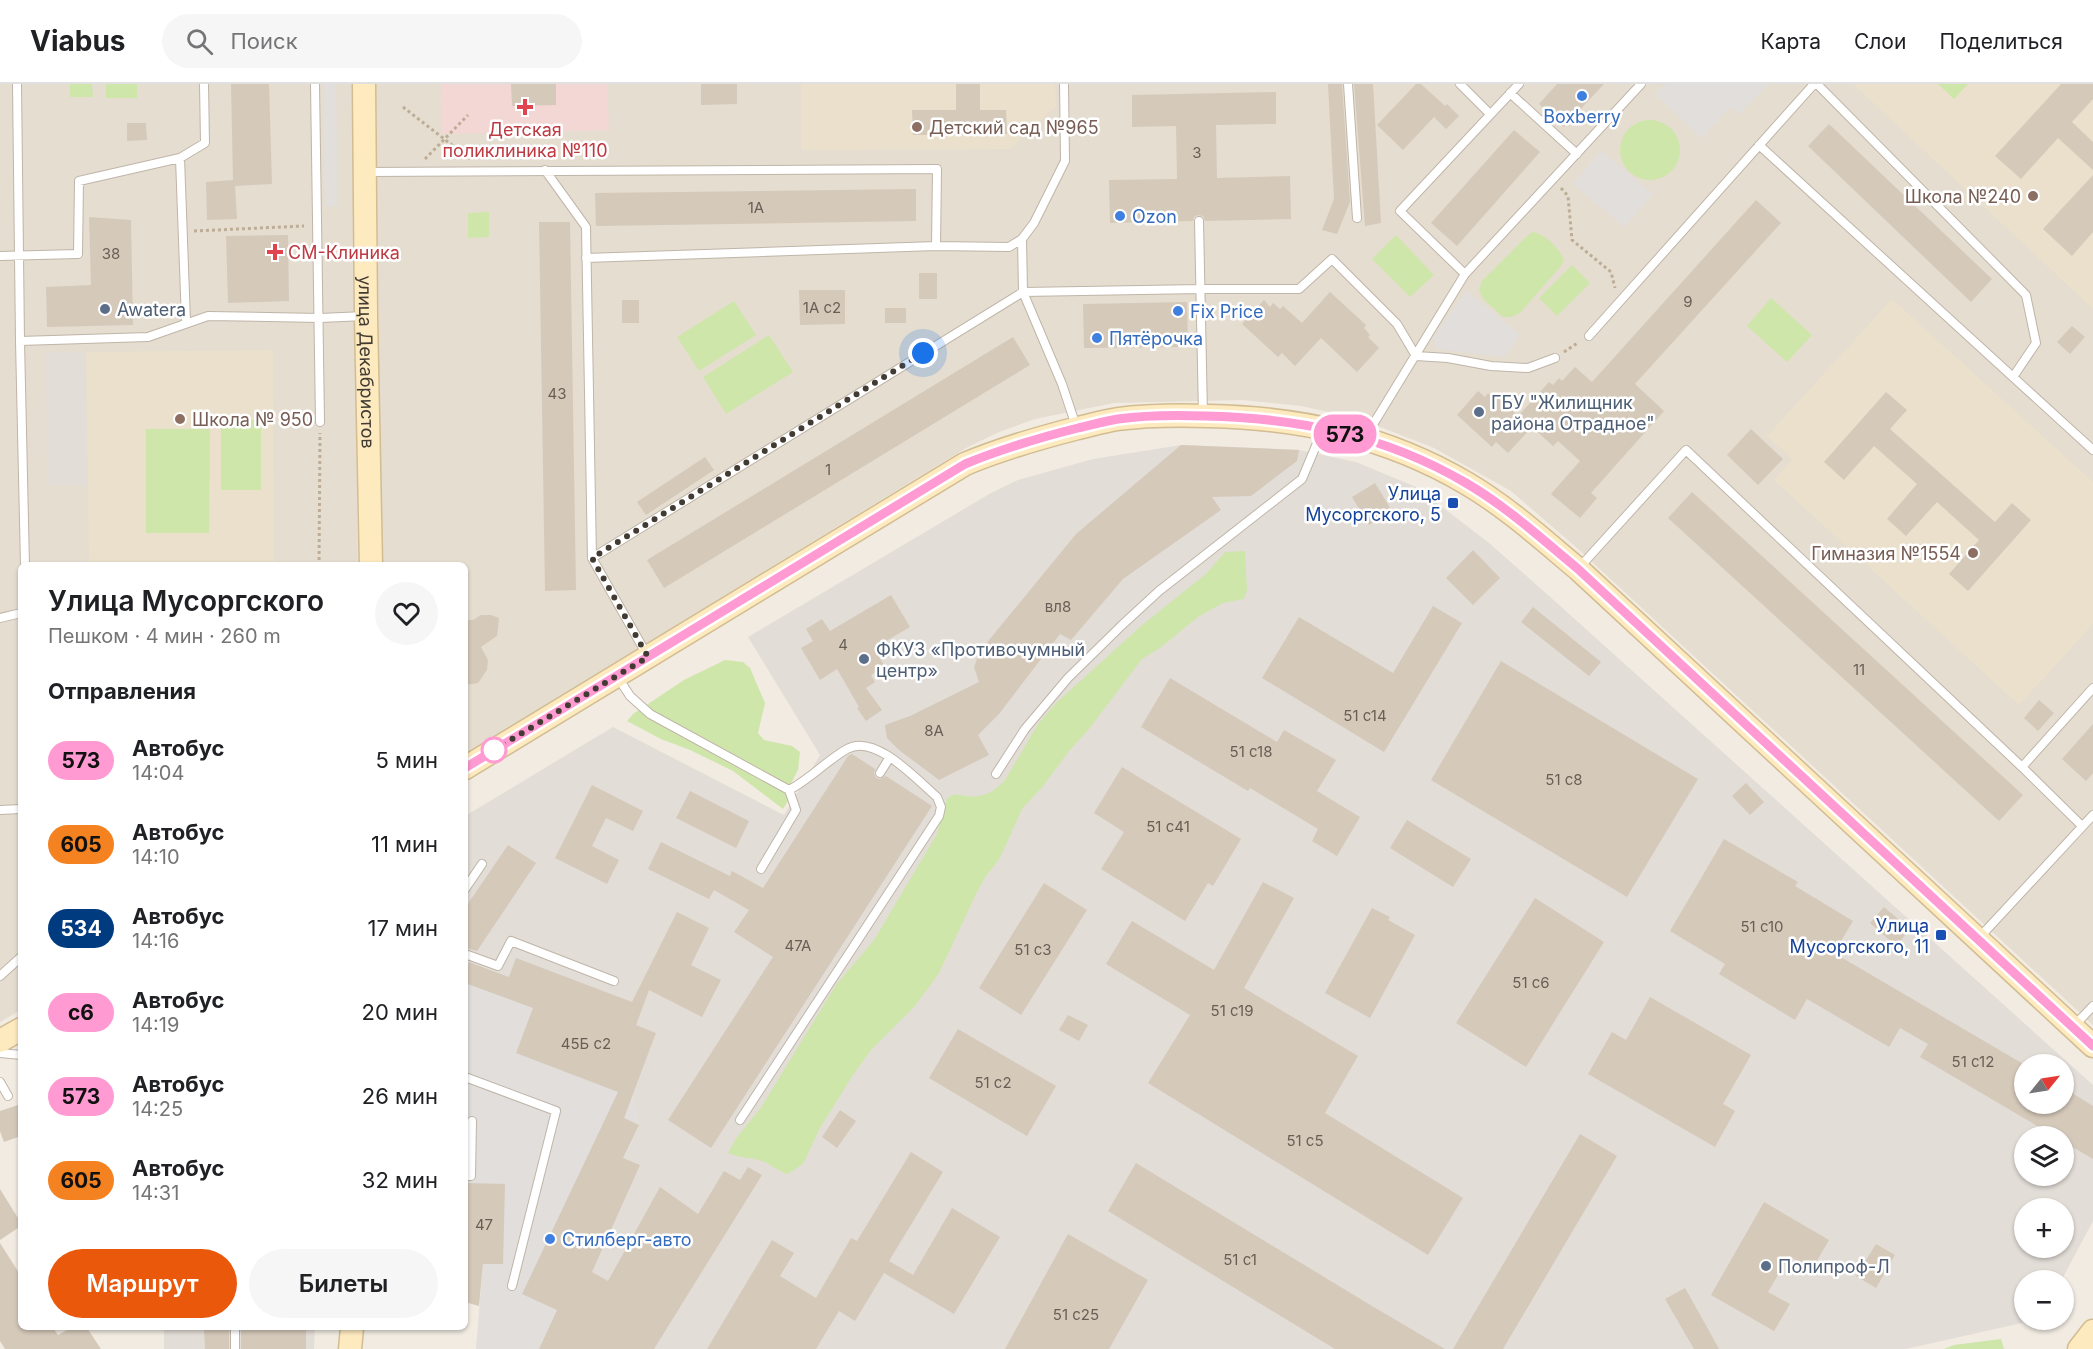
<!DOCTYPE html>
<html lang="ru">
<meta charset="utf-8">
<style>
body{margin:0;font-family:Inter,sans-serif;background:#f6f6f6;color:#202124;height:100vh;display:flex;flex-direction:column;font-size:22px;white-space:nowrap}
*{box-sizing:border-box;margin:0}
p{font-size:20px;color:#757577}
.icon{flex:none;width:33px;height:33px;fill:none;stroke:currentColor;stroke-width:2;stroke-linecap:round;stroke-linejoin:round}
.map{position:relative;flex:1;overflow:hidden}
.drawer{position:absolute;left:18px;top:478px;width:450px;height:768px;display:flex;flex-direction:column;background:#fff;border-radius:9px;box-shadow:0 2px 4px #0004}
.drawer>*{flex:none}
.badge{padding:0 12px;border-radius:20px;font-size:21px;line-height:39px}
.needle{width:39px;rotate:60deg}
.fabs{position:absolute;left:2014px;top:970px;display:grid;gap:12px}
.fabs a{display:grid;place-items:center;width:60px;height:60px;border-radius:50%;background:#fff;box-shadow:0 2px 4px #0004;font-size:30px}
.you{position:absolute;width:30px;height:30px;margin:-15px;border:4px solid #fff;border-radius:50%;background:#1a73e8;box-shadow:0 0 0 9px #1a73e833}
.map>.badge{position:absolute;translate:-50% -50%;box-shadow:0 0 0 3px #fff}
h2{padding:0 30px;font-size:22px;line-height:54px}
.round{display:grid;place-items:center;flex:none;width:63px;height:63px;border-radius:32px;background:#f6f6f6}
.overview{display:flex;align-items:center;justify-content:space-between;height:102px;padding:0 30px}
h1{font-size:28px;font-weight:600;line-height:45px}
.cta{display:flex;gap:12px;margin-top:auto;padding:12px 30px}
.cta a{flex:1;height:69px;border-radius:36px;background:#ea580c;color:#fff;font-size:24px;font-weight:600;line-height:69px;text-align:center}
.cta a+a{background:#f6f6f6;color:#202124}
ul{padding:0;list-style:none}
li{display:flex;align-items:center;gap:18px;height:84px;padding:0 30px}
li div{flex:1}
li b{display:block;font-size:22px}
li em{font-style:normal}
li .badge{min-width:66px;font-weight:700;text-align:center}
header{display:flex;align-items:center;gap:36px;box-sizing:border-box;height:84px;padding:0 30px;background:#fff;border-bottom:2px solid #e0e0e0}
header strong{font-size:28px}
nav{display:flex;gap:33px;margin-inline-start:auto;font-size:21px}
.search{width:420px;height:54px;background:#f6f6f6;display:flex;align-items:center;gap:15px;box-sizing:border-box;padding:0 21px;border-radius:33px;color:#757577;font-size:22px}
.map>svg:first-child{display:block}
.residential{fill:#e5ddd0}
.industrial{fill:#e3ddd7;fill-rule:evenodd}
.education{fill:#eae0cb}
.medical{fill:#f2d7d5}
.green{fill:#cfe6aa}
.parking{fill:#e1dedb}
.building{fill:#d5c9ba}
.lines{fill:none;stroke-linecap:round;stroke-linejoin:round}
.lane-casing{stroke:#bfb5a8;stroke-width:10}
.secondary-casing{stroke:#d2bc91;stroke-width:25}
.path{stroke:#bead96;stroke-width:3;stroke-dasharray:3 3;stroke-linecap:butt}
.lane{stroke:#fff;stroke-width:8}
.secondary{stroke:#feeabf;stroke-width:22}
.line-casing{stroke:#fff;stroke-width:14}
.line{stroke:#ff9ad2;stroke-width:9}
.walk{stroke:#423b33;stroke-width:6;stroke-dasharray:0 10.8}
.shop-dot{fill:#3f7fe0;stroke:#fff;stroke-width:2}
.health-dot{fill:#e0444e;stroke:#fff;stroke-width:2}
.education-dot{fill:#8d6e63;stroke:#fff;stroke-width:2}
.service-dot{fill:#5c6f8a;stroke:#fff;stroke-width:2}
.transit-dot{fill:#1a4fb4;stroke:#fff;stroke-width:2}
.stop-dot{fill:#fff;stroke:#ff9ad2;stroke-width:3}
.labels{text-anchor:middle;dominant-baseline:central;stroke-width:5;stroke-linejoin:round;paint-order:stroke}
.number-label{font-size:15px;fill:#675e55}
.shop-label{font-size:18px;fill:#366cbe;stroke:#fff;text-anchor:start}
.education-label{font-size:18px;fill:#785e54;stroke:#fff;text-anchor:start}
.health-label{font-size:18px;fill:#be3a42;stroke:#fff}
.service-label{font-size:18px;fill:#4e5e75;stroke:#fff;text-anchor:start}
.street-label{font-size:18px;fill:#423b33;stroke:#fff}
.transit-label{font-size:18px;fill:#164399;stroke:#fff;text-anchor:end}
</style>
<header>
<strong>Viabus</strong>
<div class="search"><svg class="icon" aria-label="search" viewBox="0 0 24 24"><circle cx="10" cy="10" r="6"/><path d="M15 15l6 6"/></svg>Поиск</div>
<nav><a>Карта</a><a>Слои</a><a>Поделиться</a></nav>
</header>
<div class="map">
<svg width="2093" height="1265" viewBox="0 0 2093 1265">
<rect width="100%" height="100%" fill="#f1ebe2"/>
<path class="residential" d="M0,0h352l6,481 -337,1v444l-21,12z
M376,0h1717v941l-516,-477 -66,-57 -77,-43 -74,-29 -59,-13 -58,-6 -129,3 -79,16 -36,13 -33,16 -501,306v-188l-84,-1z"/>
<path class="industrial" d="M46,268h40l1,134h-40z
M1181,361l118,5 57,12 60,25 73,56 59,52 545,490v136l-32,60h-36v39h10l-129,29h-1367l100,-224 -7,-28 24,-64 -191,-73v-144l148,-89 171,88 36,-60 -72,-118 243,-144 27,-13 75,-21zM2025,981h39v39h-39zM2025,1053h39v39h-39zM2025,1125h39v39h-39z
M164,1244h151l-1,21h-150z"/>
<path class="education" d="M801,0h254l1,22 -46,43 -209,1z
M1853,0h240v225z
M1892,215l201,183v142l-74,81 -245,-225 18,-21 -25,-23z
M273,266l1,215h-185l-3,-213z"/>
<path class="medical" d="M441,0h166l2,46 -167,4z"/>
<path class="green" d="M70,0h22l1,13h-23z
M106,0h31v14h-31z
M1938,0h30l-14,15z
M1620 66a30 30 0 1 1 60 0a30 30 0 1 1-60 0Z
M489,128v25l-21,1v-25z
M1533,148c13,2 25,16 31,27l-3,7 -41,47 -9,4h-8l-20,-18 -4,-9 3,-9 45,-45z
M1396,151l38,40 -24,22 -38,-38z
M1572,181l18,18 -33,33 -18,-18z
M1771,214l41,37 -25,27 -40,-36z
M734,217l22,34 -57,36 -22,-34z
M769,251l24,37 -67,42 -23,-37z
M221,336h40v70h-40z
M146,345h64l-1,104h-63z
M1245,467l2,39 -3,9 -21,4 -25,14 -38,31 -18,11 -53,70 -20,22 -25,34 -22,24 -22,49 -14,18 -9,16 -38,81 -24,33 -44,44 -18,25 -33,53 -17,36 -15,10c-10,-2 -17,-10 -26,-13 -12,-4 -24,-3 -34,-8l9,-16 23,-28 76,-124 38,-45 63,-106 10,-36 8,-4c21,5 35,3 50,-14l33,-56 18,-21 85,-77 66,-53 18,-21z
M725,576l18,2 7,6 15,35 -7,30 6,7 28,6 8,6 -2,18 -9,17 -1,14 -5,8 -50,-38 -43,-21 -29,-11 -34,-18 6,-7 51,-34z
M2001,1255l3,10h-60l10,-4z"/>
<path class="parking" d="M323,0h13l2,122 -13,1z
M1665,0h103l-29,31 -9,-8 -29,31 -46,-44z
M1601,67l52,43 -28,33 -52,-43z
M1466,207l54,43 -15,23 -68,-8 -4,-11z
M465,876l191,73 -24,64 7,28 -100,224h-63l7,-85h20l-38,-81z"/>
<path class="building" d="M231,0h38l3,100 -37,2 2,33 -30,1 -1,-38 27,-2z
M511,0h45v21l-44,1z
M701,0h36v20l-36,1z
M956,0h24v26h26l1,24 -94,1 -1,-25h44z
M1328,0h14l8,118 -13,32 -15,-4 12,-31z
M1354,0h19l8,139 -16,3z
M1416,0h5l24,22 2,-2 12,12 -13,13 -12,-12 -31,33 -26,-25z
M1557,0h47l-40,43 -25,-23z
M2061,0h32v15l-21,23 21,20v28l-35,-32 -37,41 -26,-23z
M1276,8v32l-60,1 1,53 73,-2 1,43 -86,2 -2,-5 -5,-1 -4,2 -1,4 -83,2 -1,-43 68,-1 -1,-53 -44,1v-32z
M127,39h19l1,17 -20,1z
M1829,40l163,155 -21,23 -163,-156z
M1514,46l26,22 -83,94 -26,-23z
M2093,91v57l-21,24 -29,-27z
M916,105v32l-320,5 -1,-33z
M1756,116l25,23 -146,161 29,27 -73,82 6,5 -17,20 -29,-24 29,-33 -22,-20 -5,5 -21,-19 -24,26 -12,-11 -4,5 -35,-32 21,-24 7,6 3,-4 7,7 2,-3 21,19 31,-34 4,3 6,-7 3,3 13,-14 17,15z
M89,133l42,3 2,105 -86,2 -1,-40 45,-2z
M539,138h31l6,368 -31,1z
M288,151l1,66 -61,2 -2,-67z
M919,189h18v26h-18z
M799,206h46v34l-45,1z
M1330,208l36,33 -2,3 6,7 -2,2 11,11 -22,24 -36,-34 -26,28 -13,-13 -4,4 -36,-33 22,-24 6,7 3,-4 7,6 3,-3 19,17z
M622,216h17v23h-17z
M1187,218l1,45 -104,1 -1,-44z
M885,224h21v15h-21z
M2072,242l13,11 -15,17 -13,-12z
M1013,253l17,28 -366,223 -17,-28z
M1886,308l21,18 -17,19 105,93 17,-19 19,17 -63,71 -19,-17 30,-34 -42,-38 -31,34 -19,-17 30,-35 -43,-38 -30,34 -20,-18z
M1751,345l32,30 -25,26 -31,-30z
M1181,361l118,5 -2,11 -46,35 -39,1 9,13 -98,69 -52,61 -11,-6 -61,80 -21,21 11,20 -50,25 -40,-30 -12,-12 -2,-13 25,-9 69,-34 -5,-15 6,-16 96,-117z
M705,373l9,13 -68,45 -9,-13z
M1375,399l17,28 -23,14 -17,-28z
M1692,408l331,303 -24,26 -331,-303z
M1473,466l27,28 -27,27 -27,-27z
M891,511l19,32 -36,21 11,19 -14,8 4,7 -9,6 16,22 -16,11 -9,-13 2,-1 -22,-38 -17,11 -19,-32 12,-7 -7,-12 16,-10 8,12z
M1433,522l29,17 -78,129 -122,-74 37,-61 94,56z
M1533,523l68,55 -12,14 -68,-54z
M481,531h10l8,3 -2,18 -16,11 7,13 -1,10 -9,13 -13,2v-65h8z
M1501,577l197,118 -71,118 -196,-117z
M1170,594l107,64 7,-12 52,30 -19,31 43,26 -23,39 -25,-15 6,-12 -68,-41 -2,3 -107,-64z
M2039,616l15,13 -16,18 -14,-13z
M2093,640v49l-7,8 -24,-22z
M852,670l23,15 -1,4 2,5 4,1 6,-3 46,30 -221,342 -43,-28 105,-163 -39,-25 15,-22 -35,-20 -5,9 -61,-30 13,-27 69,34 2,-5 31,17 85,-132z
M1122,683l119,72 -28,47 -5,-3 -23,38 -84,-52 23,-37 -30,-19z
M1746,699l18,19 -14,13 -18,-19z
M592,701l51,26 -10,20 -27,-13 -14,28 27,14 -12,24 -52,-26z
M690,707l59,30 -13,27 -60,-30z
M1407,736l64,39 -18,28 -63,-39z
M1724,755l74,43 -3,4 58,35 -19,32 191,112v39h39v-16l29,18v53l-29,-17v-5h-8l-136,-80 8,-13 -28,-16 -11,19 -82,-48 -12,21 -76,-46 6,-10 -55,-33z
M508,761l28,18 -59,88 -11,-3 -1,-40z
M1263,798l31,16 -50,90 114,68 -33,57 138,85 -35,57 -280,-172 42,-68 -84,-51 26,-43 82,49z
M1044,799l43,27 -66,105 -42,-27z
M1535,814l69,44 -78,125 -70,-44z
M1884,823l26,22 -14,17 -26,-23z
M1372,824l18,9 -2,3 27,15 -45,83 -45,-25z
M677,828l32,16 -18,37 30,15 -19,37 -53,-27 -13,35 20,8 -32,85 15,7 -16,33 17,7 -48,107 16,9 52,-94 38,27 26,-43 16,9 8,-13 14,8 -108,174h-115l18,-39 -35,-16 96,-202 -102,-39 17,-45 -68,-25v-9l4,-12 40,15 7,-19 116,44z
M1650,913l101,58 -28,49 12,7 -20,36 -127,-73 24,-42 14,8z
M1068,931l20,10 -9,16 -20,-11z
M958,945l98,57 -29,50 -98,-58z
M21,1020v32l-17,6 -4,-11v-20z
M840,1026l16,11 -19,27 -15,-11z
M1580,1050l37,22 -114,193h-50z
M911,1068l32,20 -54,89 24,14 39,-67 48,29 -46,77 -70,-41 -29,48 -16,-10 -23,38h-109l65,-109 22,13 -14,23 36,22 35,-60 6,3z
M1136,1079l236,143 73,43h-110l-227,-138z
M465,1099l40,1 -2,80h-20l-4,42 -14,-4z
M0,1105l21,34v3l-21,14z
M1764,1118l65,38 -17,29 -23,-13 -21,36 22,12 -16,27 -63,-36z
M1068,1150l80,46 -39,69h-104z
M0,1159l21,33v52h32l5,7 13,-7h16l14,21h-96l-5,-8z
M1876,1160l19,11 -19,33 -20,-12z
M1685,1204l13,23 21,38h-25l-29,-50z
M204,1244h25v21h-24z
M241,1244h65v21h-65z"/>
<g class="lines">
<defs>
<path id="lane" d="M17,0l3,257 128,-4 60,-21 112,2 45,-2
M315,0l5,338
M1348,0l9,134
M1460,0l30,30
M1817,0l209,211 10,48 -23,34 80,73
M1510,9l67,61
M1759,61l254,232
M180,74l6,164
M545,86l41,57 6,331 55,97
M365,88l572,-3 -1,77
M1199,137l4,194
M1022,155l1,53 39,92 14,42
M0,172l78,-2 1,-73 101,-23 25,-15 -1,-59
M586,174l350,-12 73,1 13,-8 12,-16 31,-62 -1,-77
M1465,190l-65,-63 119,-127
M1589,252l225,-252
M20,257l5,225
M1366,352l99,-162 176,-190
M592,474l431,-266 178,-3h98l33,-30 65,65 19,32 32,2 43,8 37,2 27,-10
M1578,485l108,-119 336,317
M0,534l21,-5
M617,592l13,20 20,18 139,76c21,-11 37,-29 58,-41 28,-16 70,31 90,48l4,10 -2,9 -199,304
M880,689l10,-16
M996,690l29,-45 43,-51 53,-52 38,-35 143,-112 21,-50
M0,726l21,-1
M2082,742l-60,-59 71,-79
M761,785l35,-59 -7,-20
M465,805l17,-25
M1978,855l115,-124
M465,870l33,12 13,-25 103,40
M0,892l21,-19
M2073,943l20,-21
M0,969l21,2
M465,993l91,34 -44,175
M0,998l8,14
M465,1092h6l1,-55
M235,1265v-21"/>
<g id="secondary">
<path id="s1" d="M364,0l2,232 5,250"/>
<path d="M465,684l500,-304c38,-16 74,-26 113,-36 13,-3 27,-7 40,-9 30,-4 61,-4 91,-3 92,2 177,20 257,67 41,24 76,56 112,86l515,477"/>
<path d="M0,957l21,-12"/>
<path d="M350,1265l2,-21"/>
<path d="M2079,1265l14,-18"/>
</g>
</defs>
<use href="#lane" class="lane-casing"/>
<use href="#secondary" class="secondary-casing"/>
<path class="path" d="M403,23l67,52
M425,75l43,-44
M1561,104l7,8 4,44 39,32 4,16
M194,147l110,-5
M1564,268l15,-10
M319,482l1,-133"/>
<use href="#lane" class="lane"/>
<use href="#secondary" class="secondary"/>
</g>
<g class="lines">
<defs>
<path id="line" d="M465,684l500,-304c39,-16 73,-26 113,-36 13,-3 27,-7 40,-9 29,-4 58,-4 87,-3 94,2 179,19 261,67 41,24 76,56 112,86l515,477"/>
</defs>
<use href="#line" class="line-casing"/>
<use href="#line" class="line"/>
<path class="walk" d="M494,666l154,-93 -56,-99 331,-205"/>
</g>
<g class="shop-dot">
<circle cx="1582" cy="12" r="6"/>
<circle cx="1120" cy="132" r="6"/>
<circle cx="1178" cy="227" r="6"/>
<circle cx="1097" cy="254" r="6"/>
<circle cx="550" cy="1155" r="6"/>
</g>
<g class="health-dot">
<path d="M522 14h6v6h6v6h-6v6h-6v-6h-6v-6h6z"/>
<path d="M272 159h6v6h6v6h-6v6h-6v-6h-6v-6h6z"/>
</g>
<g class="education-dot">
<circle cx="917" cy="43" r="6"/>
<circle cx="2033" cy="112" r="6"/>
<circle cx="180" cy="335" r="6"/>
<circle cx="1973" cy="469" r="6"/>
</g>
<g class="service-dot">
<circle cx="105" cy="225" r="6"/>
<circle cx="1479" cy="328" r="6"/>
<circle cx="864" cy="575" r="6"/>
<circle cx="1766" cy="1182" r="6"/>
</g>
<g class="transit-dot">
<rect x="1447" y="413" width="12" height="12" rx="3"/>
<rect x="1935" y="845" width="12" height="12" rx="3"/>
</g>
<circle class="stop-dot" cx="494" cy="666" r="12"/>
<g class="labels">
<g class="number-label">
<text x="1197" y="68">3</text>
<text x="756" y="123">1А</text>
<text x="111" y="169">38</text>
<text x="1688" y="217">9</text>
<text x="822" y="223">1А с2</text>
<text x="557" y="309">43</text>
<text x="828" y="385">1</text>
<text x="1058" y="522">вл8</text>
<text x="843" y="560">4</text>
<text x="1859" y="585">11</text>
<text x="1365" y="631">51 с14</text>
<text x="934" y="646">8А</text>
<text x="1251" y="667">51 с18</text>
<text x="1564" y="695">51 с8</text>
<text x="1168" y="742">51 с41</text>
<text x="1762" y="842">51 с10</text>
<text x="798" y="861">47А</text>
<text x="1033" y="865">51 с3</text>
<text x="1531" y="898">51 с6</text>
<text x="1232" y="926">51 с19</text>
<text x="586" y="959">45Б с2</text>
<text x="1973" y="977">51 с12</text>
<text x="993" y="998">51 с2</text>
<text x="1305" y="1056">51 с5</text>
<text x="484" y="1140">47</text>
<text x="1240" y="1175">51 с1</text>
<text x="1076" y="1230">51 с25</text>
</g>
<g class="shop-label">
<text x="1582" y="32" text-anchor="middle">Boxberry</text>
<text x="1132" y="132">Ozon</text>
<text x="1190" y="227">Fix Price</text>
<text x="1109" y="254">Пятёрочка</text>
<text x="562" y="1155">Стилберг-авто</text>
</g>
<g class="education-label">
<text x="929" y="43">Детский сад №965</text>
<text x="2021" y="112" text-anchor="end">Школа №240</text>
<text x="192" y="335">Школа № 950</text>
<text x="1961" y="469" text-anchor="end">Гимназия №1554</text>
</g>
<g class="health-label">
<text x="525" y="45">Детская<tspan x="525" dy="21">поликлиника №110</tspan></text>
<text x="288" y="168" text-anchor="start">СМ-Клиника</text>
</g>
<g class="service-label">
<text x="117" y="225">Awatera</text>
<text x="1491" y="318">ГБУ "Жилищник<tspan x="1491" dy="21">района Отрадное"</tspan></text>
<text x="876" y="565">ФКУЗ «Противочумный<tspan x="876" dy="21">центр»</tspan></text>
<text x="1778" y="1182">Полипроф-Л</text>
</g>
<g class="street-label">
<text stroke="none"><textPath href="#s1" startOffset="278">улица Декабристов</textPath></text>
</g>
<g class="transit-label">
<text x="1441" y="409">Улица<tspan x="1441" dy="21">Мусоргского, 5</tspan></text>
<text x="1929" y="841">Улица<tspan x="1929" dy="21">Мусоргского, 11</tspan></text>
</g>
</g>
</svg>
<div class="fabs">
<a><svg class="needle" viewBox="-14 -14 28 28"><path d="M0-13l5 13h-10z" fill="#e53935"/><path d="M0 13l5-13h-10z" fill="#757577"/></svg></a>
<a><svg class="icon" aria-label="layers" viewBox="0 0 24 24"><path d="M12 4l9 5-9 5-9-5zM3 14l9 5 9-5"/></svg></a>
<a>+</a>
<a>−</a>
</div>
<div class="you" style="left:923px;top:269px"></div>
<b class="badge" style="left:1345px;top:350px;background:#ff9ad2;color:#111">573</b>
<section class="drawer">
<div class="overview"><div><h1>Улица Мусоргского</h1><p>Пешком · 4 мин · 260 m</p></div><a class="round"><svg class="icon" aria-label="heart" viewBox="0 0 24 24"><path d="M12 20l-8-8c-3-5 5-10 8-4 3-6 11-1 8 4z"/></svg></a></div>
<h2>Отправления</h2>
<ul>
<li><span class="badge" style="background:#ff9ad2;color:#111">573</span><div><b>Автобус</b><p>14:04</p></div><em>5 мин</em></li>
<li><span class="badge" style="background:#f58220;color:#111">605</span><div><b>Автобус</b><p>14:10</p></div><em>11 мин</em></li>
<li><span class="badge" style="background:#003b80;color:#fff">534</span><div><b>Автобус</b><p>14:16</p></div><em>17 мин</em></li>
<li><span class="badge" style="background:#ff9ad2;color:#111">с6</span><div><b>Автобус</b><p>14:19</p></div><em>20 мин</em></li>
<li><span class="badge" style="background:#ff9ad2;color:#111">573</span><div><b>Автобус</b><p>14:25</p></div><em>26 мин</em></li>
<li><span class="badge" style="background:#f58220;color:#111">605</span><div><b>Автобус</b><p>14:31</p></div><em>32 мин</em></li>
</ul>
<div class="cta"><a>Маршрут</a><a>Билеты</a></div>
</section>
</div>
